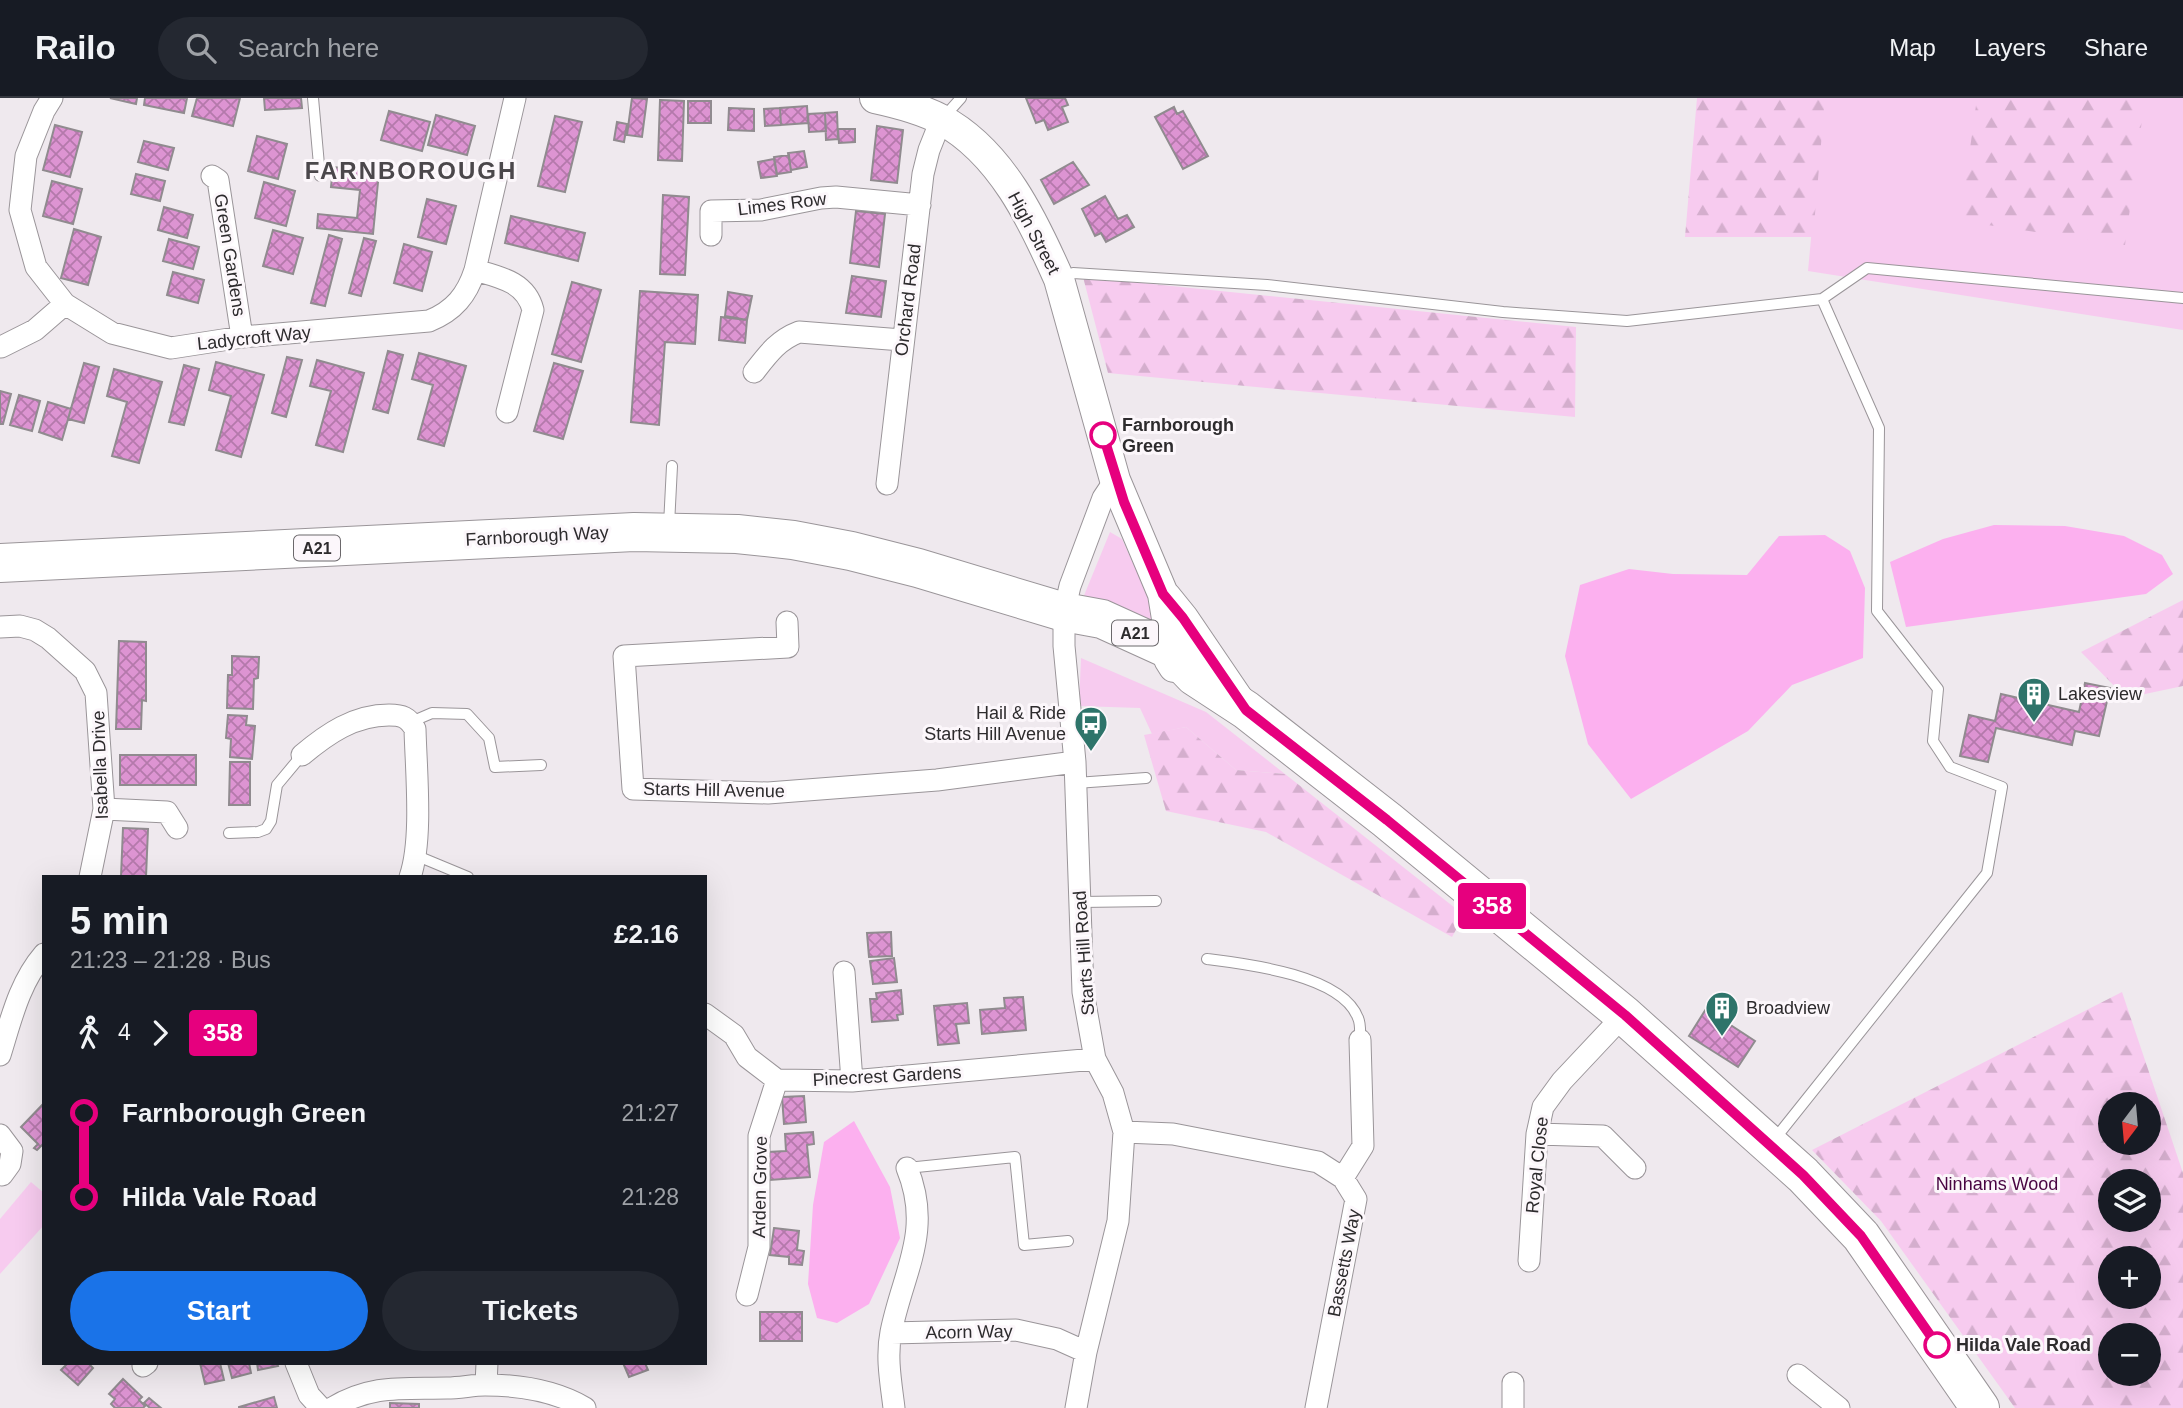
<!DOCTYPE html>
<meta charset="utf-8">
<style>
body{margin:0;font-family:Helvetica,sans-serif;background:#242831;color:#f1f3f6;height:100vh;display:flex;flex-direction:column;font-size:26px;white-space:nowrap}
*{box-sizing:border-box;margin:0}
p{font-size:23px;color:#9ea1a6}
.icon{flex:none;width:38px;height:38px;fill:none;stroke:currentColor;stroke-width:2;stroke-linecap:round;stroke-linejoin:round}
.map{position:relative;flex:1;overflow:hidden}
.side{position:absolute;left:42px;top:777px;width:665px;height:490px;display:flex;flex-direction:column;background:#171b24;border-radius:0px;box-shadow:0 7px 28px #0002}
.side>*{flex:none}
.badge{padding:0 14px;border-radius:5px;font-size:24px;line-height:46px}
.needle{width:46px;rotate:196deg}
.fabs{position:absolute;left:2098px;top:994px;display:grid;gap:14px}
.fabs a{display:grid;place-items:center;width:63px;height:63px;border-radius:50%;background:#171b24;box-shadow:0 7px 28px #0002;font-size:35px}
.map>.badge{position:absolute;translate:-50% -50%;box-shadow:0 0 0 4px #fff}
.legs{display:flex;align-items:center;gap:10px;height:77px;padding:0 28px;font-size:23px}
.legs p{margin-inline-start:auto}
.headline{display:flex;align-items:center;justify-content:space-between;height:119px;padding:0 28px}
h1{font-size:38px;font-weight:700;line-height:52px}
.button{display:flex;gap:14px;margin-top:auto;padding:14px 28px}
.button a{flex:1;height:80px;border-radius:42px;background:#1a73e8;color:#fff;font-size:28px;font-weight:700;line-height:80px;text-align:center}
.button a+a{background:#242831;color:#f1f3f6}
ul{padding:0 28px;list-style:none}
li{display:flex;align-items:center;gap:24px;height:84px;font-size:26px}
li i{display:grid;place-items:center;width:10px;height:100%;margin:0 9px;background:currentColor}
li i::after{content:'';width:18px;height:18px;margin:-9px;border:5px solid;border-radius:50%;background:#171b24}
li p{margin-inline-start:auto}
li:first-child i{background:linear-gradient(#0000 50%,currentColor 0)}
li:last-child i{background:linear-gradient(currentColor 50%,#0000 0)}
header{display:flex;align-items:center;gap:42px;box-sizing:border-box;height:98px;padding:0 35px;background:#171b24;border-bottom:2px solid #363941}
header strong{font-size:33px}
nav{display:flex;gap:38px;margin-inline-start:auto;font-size:24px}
.search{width:490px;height:63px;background:#242831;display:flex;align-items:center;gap:18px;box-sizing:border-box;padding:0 24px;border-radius:38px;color:#9ea1a6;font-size:26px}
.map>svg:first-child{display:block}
.grass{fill:#f7cbef}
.forest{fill:url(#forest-firs);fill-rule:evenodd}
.water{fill:#fcb0ef}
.building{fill:url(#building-cross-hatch);stroke:#908b8f;stroke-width:2}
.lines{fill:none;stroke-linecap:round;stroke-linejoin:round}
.lane-casing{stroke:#9a9599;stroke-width:12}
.street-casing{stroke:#9a9599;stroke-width:23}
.secondary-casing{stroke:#9a9599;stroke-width:32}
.highway-casing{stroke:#9a9599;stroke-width:40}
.lane{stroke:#fff;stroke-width:10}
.street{stroke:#fff;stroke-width:21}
.secondary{stroke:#fff;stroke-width:30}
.highway{stroke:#fff;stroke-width:38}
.line-1-casing{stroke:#fff;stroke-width:16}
.line-1{stroke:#e6007e;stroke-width:10}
.stop-1-dot{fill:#fff;stroke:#e6007e;stroke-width:3.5}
.labels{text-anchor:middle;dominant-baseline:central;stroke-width:6;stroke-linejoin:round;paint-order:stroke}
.shield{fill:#fcf7fb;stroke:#6b686b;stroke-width:2}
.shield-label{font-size:16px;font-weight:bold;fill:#2d2b2d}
.street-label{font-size:18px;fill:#2d2b2d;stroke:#fcf7fb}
.stop-label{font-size:18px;font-weight:bold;fill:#2d2b2d;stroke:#fcf7fb;text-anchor:start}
.poi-label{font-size:18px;fill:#2d2b2d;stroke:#fcf7fb;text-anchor:start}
.park-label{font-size:18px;fill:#480442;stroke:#fcf7fb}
.district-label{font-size:24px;font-weight:bold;letter-spacing:2px;fill:#4b474b;stroke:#fcf7fb}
</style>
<header>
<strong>Railo</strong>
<div class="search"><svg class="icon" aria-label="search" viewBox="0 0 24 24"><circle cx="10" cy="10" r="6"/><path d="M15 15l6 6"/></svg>Search here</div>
<nav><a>Map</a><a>Layers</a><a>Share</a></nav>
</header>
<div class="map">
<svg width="2183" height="1310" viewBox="0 0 2183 1310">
<defs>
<pattern id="forest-firs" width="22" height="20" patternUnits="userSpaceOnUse" patternTransform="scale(1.75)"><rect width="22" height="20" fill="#f7cbef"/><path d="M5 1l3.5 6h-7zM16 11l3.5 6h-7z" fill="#d4aecd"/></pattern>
<pattern id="building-cross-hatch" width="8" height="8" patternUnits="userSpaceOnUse" patternTransform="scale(1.75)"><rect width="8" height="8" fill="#dd94d2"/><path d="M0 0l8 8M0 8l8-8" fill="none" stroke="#b479ab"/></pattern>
</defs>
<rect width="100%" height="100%" fill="#efe9ee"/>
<path class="grass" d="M1824,0h359v232l-375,-59z
M1110,434l12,7 38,84 -77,-25z
M1081,560l125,54 79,62 -49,-4 -50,-43 -34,7 -12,-26 -61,-2z
M31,1084l13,11v32l-44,49v-55z"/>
<path class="forest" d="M1697,0h128l-12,139h-128z
M1977,0h168l-20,147 -165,-24z
M1083,179l493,50 -1,90 -467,-44z
M2183,502v86l-57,12 -45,-46z
M1186,629l50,43 49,4 179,141 -12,22 -186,-105 -100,-21 -22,-76z
M2122,894l61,181v235h-168l-134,-187 -69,-71zM2149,1006v39h-39v-39zM2110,1083h39v39h-39zM2149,1160v39h-39v-39zM2149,1237v39h-39v-39z"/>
<path class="water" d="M1994,427l71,1 59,10 38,19 11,19 -27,20 -240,33 -16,-65 53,-23z
M1825,437l25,16 15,37 -2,70 -71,27 -44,46 -117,68 -43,-55 -23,-88 15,-71 49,-16 44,5 74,1 32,-39z
M854,1023l36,66 10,51 -31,66 -32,19 -20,-5 -9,-34 5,-79 11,-63z"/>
<path class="building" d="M110,0h27l-1,6z
M145,0h42l-3,15 -40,-8z
M197,0h43l-7,28 -41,-10z
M264,0h37l1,10 -37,2z
M632,0l15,1 -5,38 -15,-2z
M1026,0h39l3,7 -6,2 6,15 -20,8 -4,-10 -8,3z
M660,2l24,1 -2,60 -24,-1z
M688,3h23v22h-23z
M807,8l1,17 -27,2 -1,-17z
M1174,9l3,7 6,-3 25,45 -25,13 -28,-52z
M729,10l25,1v22l-26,-1z
M780,10l1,17 -16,1 -1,-17z
M389,13l41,11 -8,29 -41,-11z
M837,14l1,27 -12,1 -1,-27z
M825,15l1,18 -17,1 -1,-18z
M436,17l39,11 -8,29 -39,-10z
M555,18l27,6 -17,70 -27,-6z
M617,24l10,2 -3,18 -10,-2z
M55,27l27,7 -12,45 -27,-7z
M877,28l26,4 -6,53 -26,-3z
M838,31h17v13l-16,1z
M257,38l30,8 -9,35 -30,-8z
M144,43l30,7 -6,22 -30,-8z
M804,53l3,16 -16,3 -3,-17z
M789,57l2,17 -14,2 -3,-17z
M774,61l3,17 -16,2 -3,-16z
M1073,64l16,23 -35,19 -13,-24z
M333,69l46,5 -6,62 -56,-6 1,-14 39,4 3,-28 -29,-3z
M136,76l29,7 -5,20 -29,-7z
M52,83l30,8 -9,35 -30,-8z
M264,84l31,9 -9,35 -31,-8z
M663,97l26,2 -4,78 -25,-1z
M1105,98l13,23 9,-4 7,12 -28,15 -5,-9 -6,3 -13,-27z
M427,101l29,7 -10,38 -28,-7z
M164,109l29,8 -6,23 -29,-8z
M856,113l29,3 -6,53 -29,-4z
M511,118l74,17 -7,28 -73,-18z
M74,131l27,8 -13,48 -27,-7z
M273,132l30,8 -10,36 -30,-8z
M329,137l13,4 -17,67 -14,-3z
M364,140l12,3 -15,55 -12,-3z
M169,141l30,8 -6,22 -30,-8z
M404,146l28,8 -10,39 -28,-8z
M173,174l31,8 -6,23 -31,-8z
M852,178l34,5 -5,36 -35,-4z
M572,184l29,8 -20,72 -29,-8z
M640,193l58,4 -3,49 -30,-2 -6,83 -28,-3z
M728,194l24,4 -5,24 -22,-4z
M721,219l26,3 -2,23 -26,-3z
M388,253l15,4 -15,58 -15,-4z
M419,255l47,13 -22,80 -26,-7 15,-54 -21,-6z
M287,259l15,3 -16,57 -14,-4z
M317,262l47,13 -21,79 -27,-7 15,-54 -21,-5z
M216,264l48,13 -23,82 -25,-7 15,-54 -22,-6z
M84,265l15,4 -15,56 -16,-4z
M554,265l29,8 -20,68 -29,-8z
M184,267l15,4 -15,56 -15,-3z
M114,271l48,13 -23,81 -27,-7 15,-54 -20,-6z
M0,293l11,3 -8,30h-3z
M19,297l21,6 -8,30 -22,-6z
M48,304l23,7 -9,31 -23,-8z
M119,543l27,1v59l-4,-1 -1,29h-25z
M232,558l27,1 -1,21 -4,1 -1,30 -26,-1 1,-33h4z
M2085,585l25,5 -11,48 -24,-5 -3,14 -76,-17 -8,34 -28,-6 9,-41 26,6 6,-27 78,18z
M228,617l19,1 -1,9 9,1 -3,33 -22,-2 1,-18 -5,-1z
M120,657h76v30h-76z
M230,664h20v43h-21z
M123,730l25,1 -2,48h-25z
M891,834l1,24 -23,1 -2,-24z
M894,860l3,24 -24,2 -3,-23z
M901,892l2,24 -6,1 1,5 -26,2 -2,-23h7l-1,-6z
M1023,899l3,33 -44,4 -2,-24 25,-2 -1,-10z
M967,905l2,20 -13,1 3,19 -21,2 -4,-39z
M1706,911l49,32 -17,26 -49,-31z
M804,998l2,26 -22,2 -2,-27z
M44,1005v40l-7,7 -3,-2 4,-4 -17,-17z
M813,1034l1,12 -7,1 3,32 -40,3 -2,-28 18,-1 -1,-17z
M774,1130l25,3 -2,19 7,1 -2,14 -13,-1v-7l-19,-2z
M760,1214h42v29h-42z
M68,1265h20l5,5 -15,17 -17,-15z
M200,1265h20l4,17 -19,4z
M228,1265h21l2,10 -19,5z
M257,1265h20l1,3 -20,4z
M623,1265h22l3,7 -19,7z
M123,1281l19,18 -3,3 6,6 -2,2h-28l-4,-4 4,-5 -6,-5z
M274,1299l3,11h-38v-1z
M149,1300l12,10h-11l-6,-5z
M390,1305l29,1v4h-29z"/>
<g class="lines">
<defs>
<path id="lane" d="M313,0l7,78
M944,19l17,-19
M1059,181l14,-6 194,12 236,27 124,9 195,-22 57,129 -2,183 61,78 -5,52 17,26 52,20 -15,86 -213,267
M1822,201l45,-31 316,30
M669,427l3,-59
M411,624l21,-9 35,1 22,24 6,29 46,-2
M1076,685l70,-5
M229,735l29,-1 8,-3 5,-8 6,-36 25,-30
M415,757l53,22
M1080,804l76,-1
M1207,861c40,5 135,16 151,59 3,6 2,16 2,22
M907,1070l108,-11 9,88 44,-4"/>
<path id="street" d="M52,0l-8,13 -18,45 -6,54 16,57 29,37 47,29 59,15 71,-11 187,-16c25,-10 38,-26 46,-51l40,-172
M212,78l6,4 24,157
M711,137v-24l50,-1 60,-12 15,-1 84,8
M475,172c25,7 51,12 58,40l-26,102
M1,249l34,-17 30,-26
M754,274c14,-18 24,-32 45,-40l103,8
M887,386l36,-310 6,-24 12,-30
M787,524l1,25 -164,9 9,133 135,4 169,-13 138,-18
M0,529l20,-1 15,4 13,8 37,33 11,22 8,116 -14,68
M302,657c25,-21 52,-40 87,-40 13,0 19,2 26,14 1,41 8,111 -5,148
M104,711l63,3 10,16
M844,874l8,109
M705,916l29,21 13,22 30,23 75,1 243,-22
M0,957c11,-35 19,-72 44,-101
M1124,1034l49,2 145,28 25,16 13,21 -40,209
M1537,1036l66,2 32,32
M0,1037l12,16 -2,13 -8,11
M1343,1080l20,-32 -3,-106
M1529,1163l8,-127 6,-27 19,-26 62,-66
M747,1197l12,-48v-111l18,-56
M891,1235l125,-3 41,9 29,13
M296,1265l13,32 12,13
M143,1268l4,-3
M1798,1277l41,33
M1513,1285v25
M486,1287l1,-22
M332,1310c40,-24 71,-19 115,-20 13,0 26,-3 38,-3 34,0 71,6 100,23
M894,1310c-3,-25 -8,-51 -3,-76 12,-60 42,-101 16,-164
M1076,1310l10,-56 32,-131 6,-89 -11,-39 -18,-34 -12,-67 -8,-230 -11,-116v-34l6,-26 33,-88 12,-18"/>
<path id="secondary" d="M875,0c23,5 47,11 67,22 59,32 91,100 117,159l56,201 48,114 6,37v28l5,8
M1166,499l17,21 55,81"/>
<path id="highway" d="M0,465l634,-31 103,2 56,6 58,11 67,17 146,44 38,7 66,30 26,27 52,34 141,110 237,195 179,160 58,61 119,172"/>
</defs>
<use href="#lane" class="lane-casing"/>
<use href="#street" class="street-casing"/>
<use href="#secondary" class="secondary-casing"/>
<use href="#highway" class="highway-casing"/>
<use href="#lane" class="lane"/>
<use href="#street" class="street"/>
<use href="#secondary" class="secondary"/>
<use href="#highway" class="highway"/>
</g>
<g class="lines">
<defs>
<path id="line-1" d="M1103,337l21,67 39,92 20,24 63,92 141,110 238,195 178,160 58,61 76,109"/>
</defs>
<use href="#line-1" class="line-1-casing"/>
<use href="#line-1" class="line-1"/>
</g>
<defs>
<symbol id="building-pin" viewBox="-11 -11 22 30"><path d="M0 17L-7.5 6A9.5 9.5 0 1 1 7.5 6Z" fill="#2e746a" stroke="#fcf7fb"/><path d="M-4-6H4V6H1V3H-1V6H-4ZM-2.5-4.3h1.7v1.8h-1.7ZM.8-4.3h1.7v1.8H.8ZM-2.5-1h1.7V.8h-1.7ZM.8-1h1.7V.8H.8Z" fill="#fff"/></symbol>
<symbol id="bus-pin" viewBox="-11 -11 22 30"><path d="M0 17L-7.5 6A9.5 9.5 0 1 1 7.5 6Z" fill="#2e746a" stroke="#fcf7fb"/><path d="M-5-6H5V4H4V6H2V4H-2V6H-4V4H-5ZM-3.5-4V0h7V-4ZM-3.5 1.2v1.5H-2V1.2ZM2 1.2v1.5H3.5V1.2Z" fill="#fff"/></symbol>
</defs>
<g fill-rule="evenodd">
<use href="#building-pin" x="2015" y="577" width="38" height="52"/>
<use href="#bus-pin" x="1072" y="606" width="38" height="52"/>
<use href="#building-pin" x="1703" y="891" width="38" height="52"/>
</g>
<g class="stop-1-dot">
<circle cx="1103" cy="337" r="12"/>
<circle cx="1937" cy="1247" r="12"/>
</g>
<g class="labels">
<g class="shield">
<rect x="294" y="437.5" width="46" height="25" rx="5"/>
<rect x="1112" y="522.5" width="46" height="25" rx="5"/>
</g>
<g class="shield-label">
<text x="317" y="450">A21</text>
<text x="1135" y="535">A21</text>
</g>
<g class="street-label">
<text transform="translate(782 106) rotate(-7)">Limes Row</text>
<text transform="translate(1034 135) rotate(62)">High Street</text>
<text transform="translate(230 157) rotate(81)">Green Gardens</text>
<text transform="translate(908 202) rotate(-83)">Orchard Road</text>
<text transform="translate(254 240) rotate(-6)">Ladycroft Way</text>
<text transform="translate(537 438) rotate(-3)">Farnborough Way</text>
<text transform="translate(100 667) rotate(-92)">Isabella Drive</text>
<text transform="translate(714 692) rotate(1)">Starts Hill Avenue</text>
<text transform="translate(1084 855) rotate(-94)">Starts Hill Road</text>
<text transform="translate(887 978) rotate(-3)">Pinecrest Gardens</text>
<text transform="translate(1537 1067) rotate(-84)">Royal Close</text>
<text transform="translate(760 1089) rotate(-89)">Arden Grove</text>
<text transform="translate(1344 1165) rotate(-79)">Bassetts Way</text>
<text transform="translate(969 1234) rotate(-1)">Acorn Way</text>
</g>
<g class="stop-label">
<text x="1122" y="327">Farnborough<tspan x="1122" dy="21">Green</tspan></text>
<text x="1956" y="1247">Hilda Vale Road</text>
</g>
<g class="poi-label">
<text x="2058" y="596">Lakesview</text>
<text x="1066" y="615" text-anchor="end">Hail &amp; Ride<tspan x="1066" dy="21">Starts Hill Avenue</tspan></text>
<text x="1746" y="910">Broadview</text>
</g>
<g class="park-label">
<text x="1997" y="1086">Ninhams Wood</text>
</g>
<g class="district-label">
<text x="411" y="72">FARNBOROUGH</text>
</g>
</g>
</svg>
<div class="fabs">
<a><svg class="needle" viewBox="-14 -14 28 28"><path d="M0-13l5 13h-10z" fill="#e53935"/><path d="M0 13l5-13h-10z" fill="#9ea1a6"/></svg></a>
<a><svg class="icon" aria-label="layers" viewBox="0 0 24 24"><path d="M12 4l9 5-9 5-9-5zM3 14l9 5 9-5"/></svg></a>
<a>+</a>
<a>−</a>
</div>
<b class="badge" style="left:1492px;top:808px;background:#e6007e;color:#fff">358</b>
<section class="side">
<div class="headline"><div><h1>5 min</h1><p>21:23 – 21:28 · Bus</p></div><b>£2.16</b></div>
<div class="legs"><svg class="icon" aria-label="walk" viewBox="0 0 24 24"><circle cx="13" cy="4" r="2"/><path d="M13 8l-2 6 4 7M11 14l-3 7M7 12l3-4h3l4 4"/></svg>4<svg class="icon" aria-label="forward" viewBox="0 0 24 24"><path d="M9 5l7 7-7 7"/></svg><b class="badge" style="background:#e6007e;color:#fff">358</b></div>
<ul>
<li><i style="color:#e6007e"></i><b>Farnborough Green</b><p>21:27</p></li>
<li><i style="color:#e6007e"></i><b>Hilda Vale Road</b><p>21:28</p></li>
</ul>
<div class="button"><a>Start</a><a>Tickets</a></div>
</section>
</div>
